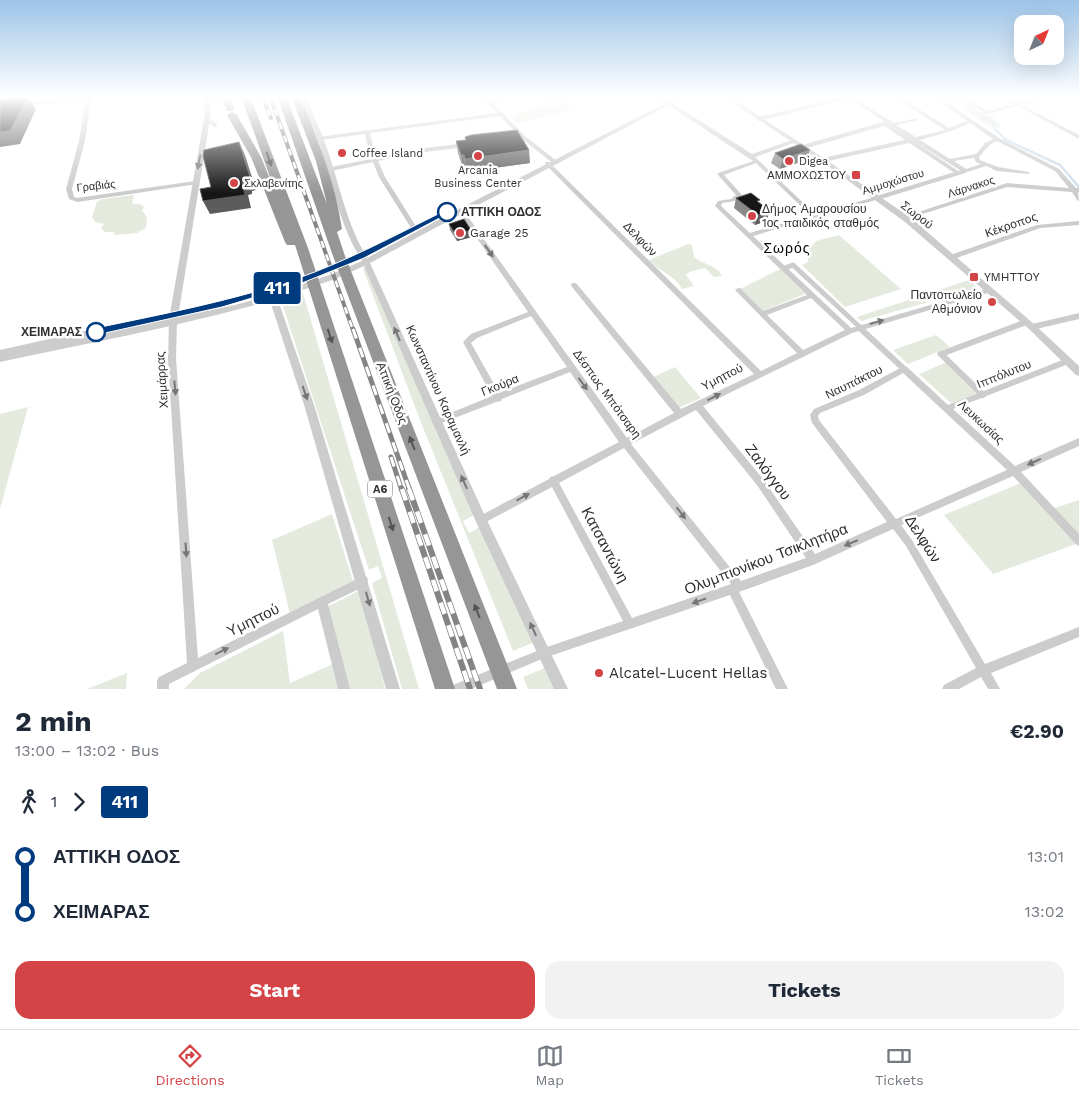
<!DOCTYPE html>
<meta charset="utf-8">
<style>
body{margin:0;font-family:"Work Sans",sans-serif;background:#f2f2f3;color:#1f2937;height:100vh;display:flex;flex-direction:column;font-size:19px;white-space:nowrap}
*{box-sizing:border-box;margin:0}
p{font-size:16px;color:#747a83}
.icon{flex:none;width:28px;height:28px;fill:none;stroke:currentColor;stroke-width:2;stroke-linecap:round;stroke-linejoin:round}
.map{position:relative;height:689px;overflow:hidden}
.panel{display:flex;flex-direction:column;background:#fff;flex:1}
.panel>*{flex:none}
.badge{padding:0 10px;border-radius:4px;font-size:18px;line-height:32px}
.needle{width:32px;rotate:43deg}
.fabs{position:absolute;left:1014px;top:15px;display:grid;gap:10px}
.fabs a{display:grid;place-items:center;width:50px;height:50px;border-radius:10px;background:#fff;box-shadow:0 5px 20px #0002;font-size:25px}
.map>.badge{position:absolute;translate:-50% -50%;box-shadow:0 0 0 2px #fff}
.legs{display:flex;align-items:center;gap:8px;height:55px;padding:0 15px;font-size:16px}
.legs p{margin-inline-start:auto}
.summary{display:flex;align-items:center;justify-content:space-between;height:85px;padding:0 15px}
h1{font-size:28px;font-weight:700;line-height:38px}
.action{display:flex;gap:10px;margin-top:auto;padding:10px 15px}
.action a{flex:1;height:58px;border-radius:15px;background:#d44346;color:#fff;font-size:20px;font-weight:700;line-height:58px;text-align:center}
.action a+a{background:#f2f2f3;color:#1f2937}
ul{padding:0 15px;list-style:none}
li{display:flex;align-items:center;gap:18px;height:55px;font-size:19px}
li i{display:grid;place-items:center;width:8px;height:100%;margin:0 6px;background:currentColor}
li i::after{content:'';width:12px;height:12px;margin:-6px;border:4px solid;border-radius:50%;background:#fff}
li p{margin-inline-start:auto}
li:first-child i{background:linear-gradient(#0000 50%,currentColor 0)}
li:last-child i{background:linear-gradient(currentColor 50%,#0000 0)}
.tab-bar{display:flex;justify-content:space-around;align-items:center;height:70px;border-top:1px solid #e0e1e3;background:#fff;font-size:14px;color:#747a83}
.tab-bar a{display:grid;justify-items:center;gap:2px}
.tab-bar .selected{color:#d44346}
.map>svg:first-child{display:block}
.green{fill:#e4ebde}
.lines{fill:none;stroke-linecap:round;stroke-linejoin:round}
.stream{stroke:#cddce9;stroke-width:2.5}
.pedestrian-far2{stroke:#ccc;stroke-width:4}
.pedestrian-far1{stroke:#ccc;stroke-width:5}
.pedestrian{stroke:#ccc;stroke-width:6}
.minor{fill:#ccc;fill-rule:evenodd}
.tertiary{fill:#ccc;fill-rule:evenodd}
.motorway{fill:#969696;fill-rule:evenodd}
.rail-far2-casing{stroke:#848484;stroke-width:4}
.rail-far1-casing{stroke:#848484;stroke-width:5}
.rail-casing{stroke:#848484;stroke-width:6}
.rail-far2{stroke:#fff;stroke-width:2.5;stroke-dasharray:7;stroke-linecap:butt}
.rail-far1{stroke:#fff;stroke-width:3;stroke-dasharray:10;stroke-linecap:butt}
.rail{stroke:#fff;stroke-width:4.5;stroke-dasharray:12;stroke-linecap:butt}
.wall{fill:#8a8a8a}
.shaded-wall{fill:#5c5c5c}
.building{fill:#161616;stroke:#5c5c5c}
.oneway{fill:#535353}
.oneway2{fill:#767676}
.line-1{fill:#003b80;stroke:#fff}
.poi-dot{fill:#d44346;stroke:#fff;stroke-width:2}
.stop-1-dot{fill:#fff;stroke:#003b80;stroke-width:2.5}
.labels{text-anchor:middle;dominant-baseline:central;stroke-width:5;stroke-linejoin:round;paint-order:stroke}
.far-poi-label{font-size:11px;fill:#2f2f2f;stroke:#fff;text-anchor:start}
.far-street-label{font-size:11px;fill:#2f2f2f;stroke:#fff}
.shield{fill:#fff;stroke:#6d6d6d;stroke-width:1}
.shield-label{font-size:11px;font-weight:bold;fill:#2f2f2f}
.poi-label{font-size:12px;fill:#2f2f2f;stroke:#fff;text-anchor:start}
.stop-label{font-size:12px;font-weight:bold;fill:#2f2f2f;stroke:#fff;text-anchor:start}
.street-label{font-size:12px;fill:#2f2f2f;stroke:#fff}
.neighbourhood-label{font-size:14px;letter-spacing:1px;fill:#000;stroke:#fff}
.near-street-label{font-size:15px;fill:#2f2f2f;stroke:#fff}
.near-poi-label{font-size:15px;fill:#2f2f2f;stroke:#fff;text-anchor:start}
</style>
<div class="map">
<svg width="1079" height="689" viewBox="0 0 1079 689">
<rect width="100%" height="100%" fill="#fff"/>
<path class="green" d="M946,96h18l13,8 -1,5 15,7 10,11 -2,1 -13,-4 -37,-24z
M558,98l17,10 -58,15 -6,-6z
M134,195l-2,9h7l5,3 -2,4c6,5 5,9 4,17l-9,5 -22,2 -2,-3h-8l-4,-4 3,-4 -9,-2 -3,-5 5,-15 5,-3z
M839,235l62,54 -56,18 -43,-42 6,-3 -1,-10 9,-11z
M688,244l4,1 2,12c9,8 22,7 28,19l-8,1 -9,-9 -16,4 -3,3 8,11 -12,3c-7,-14 -24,-18 -33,-29z
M366,267l110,247 -13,7 6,12 13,-7 53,116 -22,9 -93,-231 -57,-151z
M780,269l25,25 -43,17 -22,-22z
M969,280l9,8 -117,33 -4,-4z
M303,293l116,396h-17l-30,-106 10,-5 -4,-12 -9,4 -88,-270z
M936,335l14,12 -42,17 -15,-14z
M947,362l31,31 -26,11 -33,-30z
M675,367l26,31 -25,11 -25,-31z
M28,407l-28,102v-95z
M1021,483l25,28 33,-11v43l-86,31 -49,-59z
M332,514l21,67 -63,33 -18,-74z
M360,590l25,99h-201l16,-16 83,-42 7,52 52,-23 -15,-53z
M547,667l10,22h-29l-5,-12z
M127,673l-1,16h-39z"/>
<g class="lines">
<path class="stream" d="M958,96l11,11 24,16 2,6 11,11 54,25 19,22"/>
<path class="pedestrian-far2" d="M207,119l8,6
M759,119l90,-22
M803,147l87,-25
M823,160l86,-19
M877,198l88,-27"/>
<path class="pedestrian-far1" d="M785,268l8,-3 70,65"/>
<path class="pedestrian" d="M861,329l43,40
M941,354l42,41"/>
<path class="minor" d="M82,96h18l-9,2 -6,43 -13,48 2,8 3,1 118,-17 2,1v2l-120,18 -8,-3 -3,-10 13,-48 7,-42 -63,7 -2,-1 2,-1z
M482,96h5l5,5 12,-5h8l-18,8 31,32 33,26v2h-4l-33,-26 -21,-22 -130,17 6,25 41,-9 49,-6 3,2 -3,2 -49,6 -39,8 7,16 32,51 -3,2 -3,-2 -32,-51 -6,-15 -42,9 -3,-2 3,-2 40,-8 -6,-25 -45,6 -3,-2 1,-1 179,-24z
M657,96h5l5,6 -4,1z
M739,96h10l-18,5 -2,-1z
M846,96h6l41,27 25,-5v2l-22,5 20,12 29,-7 -53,-34h6l51,32 18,-7 -36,-25h6l62,42 60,31 17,19h3v4h-1l1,9 -2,-1 -5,-8 -65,-5 -100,32h-4v-2l104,-34 62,5 -14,-17 -58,-30c-8,3 -13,10 -18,16l1,3 18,7 31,5v2l-32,-3 -11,-5 -19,6h-4l-49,-31 47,32 -1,1h-4l-75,-50 5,-1 25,16zM970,123l23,16 -8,4 -9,11 -26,5 -30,-19 31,-9zM974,158l2,4 5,2 -15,5 -12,-8z
M960,96h4l24,15 26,-7 -14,-8h6l13,7 24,-7h9l-30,9 57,30v4l-61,-33 -31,8 -27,-16z
M668,103h4l80,51 40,-14h4v2l-41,15 60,57 60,-17h4v2l-126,37 98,92 138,-40 3,2 -1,2 -139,41 -149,73 60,73 52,75 72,-32 -75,-99 -2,-8 4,-6 45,-19 45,-24 3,1 41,38 117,-46h6l1,2 -1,2 -118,46 62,57 64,-28v8l-58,26 58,62v12l-3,-2 -63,-68 -112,49 11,15 73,124 94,-37v10l-88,36 9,16h-12l-7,-12 -22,12h-17l2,-4 32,-17 -70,-122 -13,-17 -80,36 -74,27 49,97h-12l-46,-94 -186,63 -73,31h-20l2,-4 91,-37 79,-27 -71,-134 -68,36 -3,1 -3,-1 -2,-3 2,-3 71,-38 1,-2 4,-1 65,-34 -49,-70 -68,27 -1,2 -5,1 -57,22 -3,2 -3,-2 -1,-2 1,-2 59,-24 -29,-54 8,-8 57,-22 -70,-101 1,-1h4l164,228 47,-25 -102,-126 -1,-2 1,-2h4l105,126 73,-35 -209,-210v-2h4l212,209 36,-18 -62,-63 3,-2h2l23,23 44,-16 -92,-89 3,-5 13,-2 5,-4 -18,-20v-2l35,-12 -85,-56zM756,163l54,52 -60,18 -29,-27 1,-3 13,-2 7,-6 -18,-20zM811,298l34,32 -42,20 -36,-35zM531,316l36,51 -68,26 -28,-50 6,-5zM903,373l104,97 -111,49 -77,-99 -1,-4 2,-3 44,-18zM696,410l61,75 49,73 -65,23 -110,-137zM624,448l107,136 -99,34 -73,-135z
M1079,221v4l-39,3 -86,31h-4l-1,-2 1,-2 87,-30z
M1079,313v6l-47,11 -4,-3 4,-3z
M173,319l4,3 -1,37 22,299 165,-82 4,1 1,4 -1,4 -39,19 22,85h-12l-20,-80 -149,75v5h-12v-8l2,-4 28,-14 -19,-304 1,-37z
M1026,319l4,3 -1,2 -85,32h-6l-1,-2 1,-2z"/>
<path class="tertiary" d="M203,96h6l2,17 -33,204 57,-12 36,-10 1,-2 -86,22 -4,-3 4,-3c59,-14 117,-29 172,-55 -20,-35 -27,-75 -40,-114 -5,-14 -14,-28 -16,-44h6c2,16 11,29 16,44 14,37 20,77 40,112l61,-32h6l1,2 -65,34v2l92,-49 220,-113h7l-223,117 -93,50 115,253 83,173h-14l-77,-165 -113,-258 -29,13 -56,19 -1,2 37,108 85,281h-14l-81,-281 -35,-107c-89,25 -180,42 -270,61v-12l85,-19 3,1 1,2 -1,2 -11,3 92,-20 36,-206zM361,259l1,2 -33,14 -49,17 -2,-1 36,-12z
M722,96h7l96,63 86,59 124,107 44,41v10l-3,-1 -47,-46 -124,-107 -84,-61z"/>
<path class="motorway" d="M221,96h9l4,13 -1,2h-6z
M241,96h9l58,152 147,441h-20l-139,-441 -1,-3h-8l-2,-3 -34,-85 -24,-42 5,-3 5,3 24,42 14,34z
M277,96h9l41,108 -11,-43 -25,-65h9c18,44 35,86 42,133l-5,3 8,24 172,433h-20l-164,-433z"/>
<defs>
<path id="rail-far2" d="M262,96l9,22
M270,96l83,234"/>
<path id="rail-far1" d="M353,329l57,162
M391,457l11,34"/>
<path id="rail" d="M402,489l68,200
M409,489l71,200"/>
</defs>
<use href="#rail-far2" class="rail-far2-casing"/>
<use href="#rail-far1" class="rail-far1-casing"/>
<use href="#rail" class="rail-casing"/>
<use href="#rail-far2" class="rail-far2"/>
<use href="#rail-far1" class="rail-far1"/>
<use href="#rail" class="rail"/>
</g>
<path class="wall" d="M465,137l65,26 -64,9 -1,-4h-2l-5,-14 -2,-13 9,-1z
M810,150l-4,10 -26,9 -9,-6 4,-10z
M736,198l23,5 11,8 -4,10 -11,4 -21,-17z
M449,224l23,13 -15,4 -7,-11z"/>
<path class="shaded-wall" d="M28,97l8,12 -16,35 -20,3v-15z
M239,142l6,13 11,35 -4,1v3l-4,1 3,13 -41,6 -7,-13 39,-19z
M529,150l1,13 -64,9 -1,-13z
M810,150l-4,10 -26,9 3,-10z
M461,155h3l1,13h-2z
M770,211l-4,10 -11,4 3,-10z
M471,230l1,7 -15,4 -1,-6z"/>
<path class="building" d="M28,97l-18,34 -10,1v-32z
M517,130l12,20 -64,9 -1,-4h-3l-5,-14 10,-1 -1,-3 6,-2z
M239,142l11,35 -4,1 1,3 -5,1 3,13 -42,6 -3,-12 11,-2 -8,-31 1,-6z
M801,144l9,6 -27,9 -8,-6z
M751,193l9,7 -3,1 13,10 -12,4 -22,-17z
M464,219l7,11 -15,5 -7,-11z"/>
<defs><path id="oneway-solid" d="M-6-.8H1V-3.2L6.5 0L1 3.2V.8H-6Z" transform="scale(1.25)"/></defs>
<g class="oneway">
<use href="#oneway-solid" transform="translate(269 159) rotate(70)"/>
<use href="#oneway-solid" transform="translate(330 336) rotate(72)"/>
<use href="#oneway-solid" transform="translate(412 443) rotate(-111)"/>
<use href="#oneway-solid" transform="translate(391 524) rotate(72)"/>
<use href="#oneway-solid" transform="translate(477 611) rotate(-111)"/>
</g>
<g class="oneway2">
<use href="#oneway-solid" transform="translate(199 162) rotate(101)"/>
<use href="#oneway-solid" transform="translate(489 251) rotate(55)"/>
<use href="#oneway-solid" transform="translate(877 322) rotate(-16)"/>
<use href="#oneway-solid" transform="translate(397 334) rotate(-113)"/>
<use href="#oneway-solid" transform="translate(583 384) rotate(54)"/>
<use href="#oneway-solid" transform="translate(175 388) rotate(85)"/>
<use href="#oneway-solid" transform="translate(305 393) rotate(71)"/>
<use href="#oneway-solid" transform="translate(714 397) rotate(-27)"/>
<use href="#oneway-solid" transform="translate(1034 462) rotate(156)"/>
<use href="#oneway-solid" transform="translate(464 482) rotate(-114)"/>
<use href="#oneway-solid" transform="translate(523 497) rotate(-28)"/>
<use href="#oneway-solid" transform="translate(681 513) rotate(52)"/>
<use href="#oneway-solid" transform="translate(851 543) rotate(157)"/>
<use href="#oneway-solid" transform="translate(186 550) rotate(86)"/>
<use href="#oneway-solid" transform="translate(368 599) rotate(74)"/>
<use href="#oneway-solid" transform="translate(699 601) rotate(161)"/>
<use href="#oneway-solid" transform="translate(533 629) rotate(-115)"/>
<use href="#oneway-solid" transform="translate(222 651) rotate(-26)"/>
</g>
<linearGradient id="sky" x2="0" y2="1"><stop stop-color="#9dc4e8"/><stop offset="0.5" stop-color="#fff"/><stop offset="1" stop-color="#fff" stop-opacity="0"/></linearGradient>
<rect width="1079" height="193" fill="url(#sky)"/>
<path class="line-1" d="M444,211l7,1 -87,46 -62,25 -80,24 -126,28 -4,-3 4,-4c67,-14 135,-27 200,-49 51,-18 100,-44 148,-68z"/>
<g class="poi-dot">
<circle cx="342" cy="153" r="5"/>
<circle cx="478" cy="156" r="5"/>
<circle cx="789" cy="161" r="5"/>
<rect x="851" y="170" width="10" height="10" rx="2.5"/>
<circle cx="234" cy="183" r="5"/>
<circle cx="752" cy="216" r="5"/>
<circle cx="460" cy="233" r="5"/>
<rect x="969" y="272" width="10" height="10" rx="2.5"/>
<circle cx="992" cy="302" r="5"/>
<circle cx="599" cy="673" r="5"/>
</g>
<g class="stop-1-dot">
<circle cx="447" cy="212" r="9"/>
<circle cx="96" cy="332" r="9"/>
</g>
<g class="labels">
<g class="far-poi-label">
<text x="352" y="153">Coffee Island</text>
<text x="799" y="161">Digea</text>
<text x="478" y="170" text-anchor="middle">Arcania<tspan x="478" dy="13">Business Center</tspan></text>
<text x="846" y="175" text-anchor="end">ΑΜΜΟΧΩΣΤΟΥ</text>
<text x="244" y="183">Σκλαβενίτης</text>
</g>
<g class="far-street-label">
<text transform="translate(893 182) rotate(-17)">Αμμοχώστου</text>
<text transform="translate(96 186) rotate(-6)">Γραβιάς</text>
<text transform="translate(971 187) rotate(-18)">Λάρνακος</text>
</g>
<rect class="shield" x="367.5" y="480.5" width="25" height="17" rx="4"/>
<g class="shield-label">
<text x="380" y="489">Α6</text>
</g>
<g class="poi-label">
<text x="762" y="209">Δήμος Αμαρουσίου<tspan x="762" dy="14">1ος παιδικός σταθμός</tspan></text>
<text x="470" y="233">Garage 25</text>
<text x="984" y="277">YMHTTOY</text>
<text x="982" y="295" text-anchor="end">Παντοπωλείο<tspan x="982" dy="14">Αθμόνιον</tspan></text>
</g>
<g class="stop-label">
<text x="461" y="212">ΑΤΤΙΚΗ ΟΔΟΣ</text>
<text x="82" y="332" text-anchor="end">ΧΕΙΜΑΡΑΣ</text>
</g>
<g class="street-label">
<text transform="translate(917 215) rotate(38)">Σωρού</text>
<text transform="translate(1011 225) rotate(-19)">Κέκροπος</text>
<text transform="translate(640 239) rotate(46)">Δελφών</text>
<text transform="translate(1004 374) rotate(-22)">Ιππόλυτου</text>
<text transform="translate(722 377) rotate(-27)">Υμηττού</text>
<text transform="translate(162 380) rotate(-94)">Χειμάρρας</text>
<text transform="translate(854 382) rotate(-26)">Ναυπάκτου</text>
<text transform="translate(500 385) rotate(-22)">Γκούρα</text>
<text transform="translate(438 390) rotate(66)">Κωνσταντίνου Καραμανλή</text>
<text transform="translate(392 393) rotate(69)">Αττική Οδός</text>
<text transform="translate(607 394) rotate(54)">Δέσπως Μπότσαρη</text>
<text transform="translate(981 422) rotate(43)">Λευκωσίας</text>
</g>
<g class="neighbourhood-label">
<text x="787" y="248">Σωρός</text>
</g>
<g class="near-street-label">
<text transform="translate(768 472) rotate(53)">Ζαλόγγου</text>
<text transform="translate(923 539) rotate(57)">Δελφών</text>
<text transform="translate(605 545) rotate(62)">Κατσαντώνη</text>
<text transform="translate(766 559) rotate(-21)">Ολυμπιονίκου Τσικλητήρα</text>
<text transform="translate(253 620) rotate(-26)">Υμηττού</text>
</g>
<g class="near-poi-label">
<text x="609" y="673">Alcatel-Lucent Hellas</text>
</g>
</g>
</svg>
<div class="fabs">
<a><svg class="needle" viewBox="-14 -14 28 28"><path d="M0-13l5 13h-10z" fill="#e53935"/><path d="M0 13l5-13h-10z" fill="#747a83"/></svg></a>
</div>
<b class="badge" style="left:277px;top:288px;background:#003b80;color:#fff">411</b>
</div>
<section class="panel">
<div class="summary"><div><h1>2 min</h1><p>13:00 – 13:02 · Bus</p></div><b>€2.90</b></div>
<div class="legs"><svg class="icon" aria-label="walk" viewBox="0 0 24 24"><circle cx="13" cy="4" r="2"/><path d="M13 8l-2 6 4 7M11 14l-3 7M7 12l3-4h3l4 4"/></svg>1<svg class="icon" aria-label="forward" viewBox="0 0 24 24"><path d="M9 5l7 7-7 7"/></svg><b class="badge" style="background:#003b80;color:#fff">411</b></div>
<ul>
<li><i style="color:#003b80"></i><b>ΑΤΤΙΚΗ ΟΔΟΣ</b><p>13:01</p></li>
<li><i style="color:#003b80"></i><b>ΧΕΙΜΑΡΑΣ</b><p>13:02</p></li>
</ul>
<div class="action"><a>Start</a><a>Tickets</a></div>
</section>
<nav class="tab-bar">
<a class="selected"><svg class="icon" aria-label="directions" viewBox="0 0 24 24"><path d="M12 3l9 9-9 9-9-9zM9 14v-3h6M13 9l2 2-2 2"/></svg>Directions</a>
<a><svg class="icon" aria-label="map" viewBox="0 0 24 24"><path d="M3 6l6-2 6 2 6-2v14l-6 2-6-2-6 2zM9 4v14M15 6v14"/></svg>Map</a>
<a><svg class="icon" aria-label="tickets" viewBox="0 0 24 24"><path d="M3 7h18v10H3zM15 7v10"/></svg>Tickets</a>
</nav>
